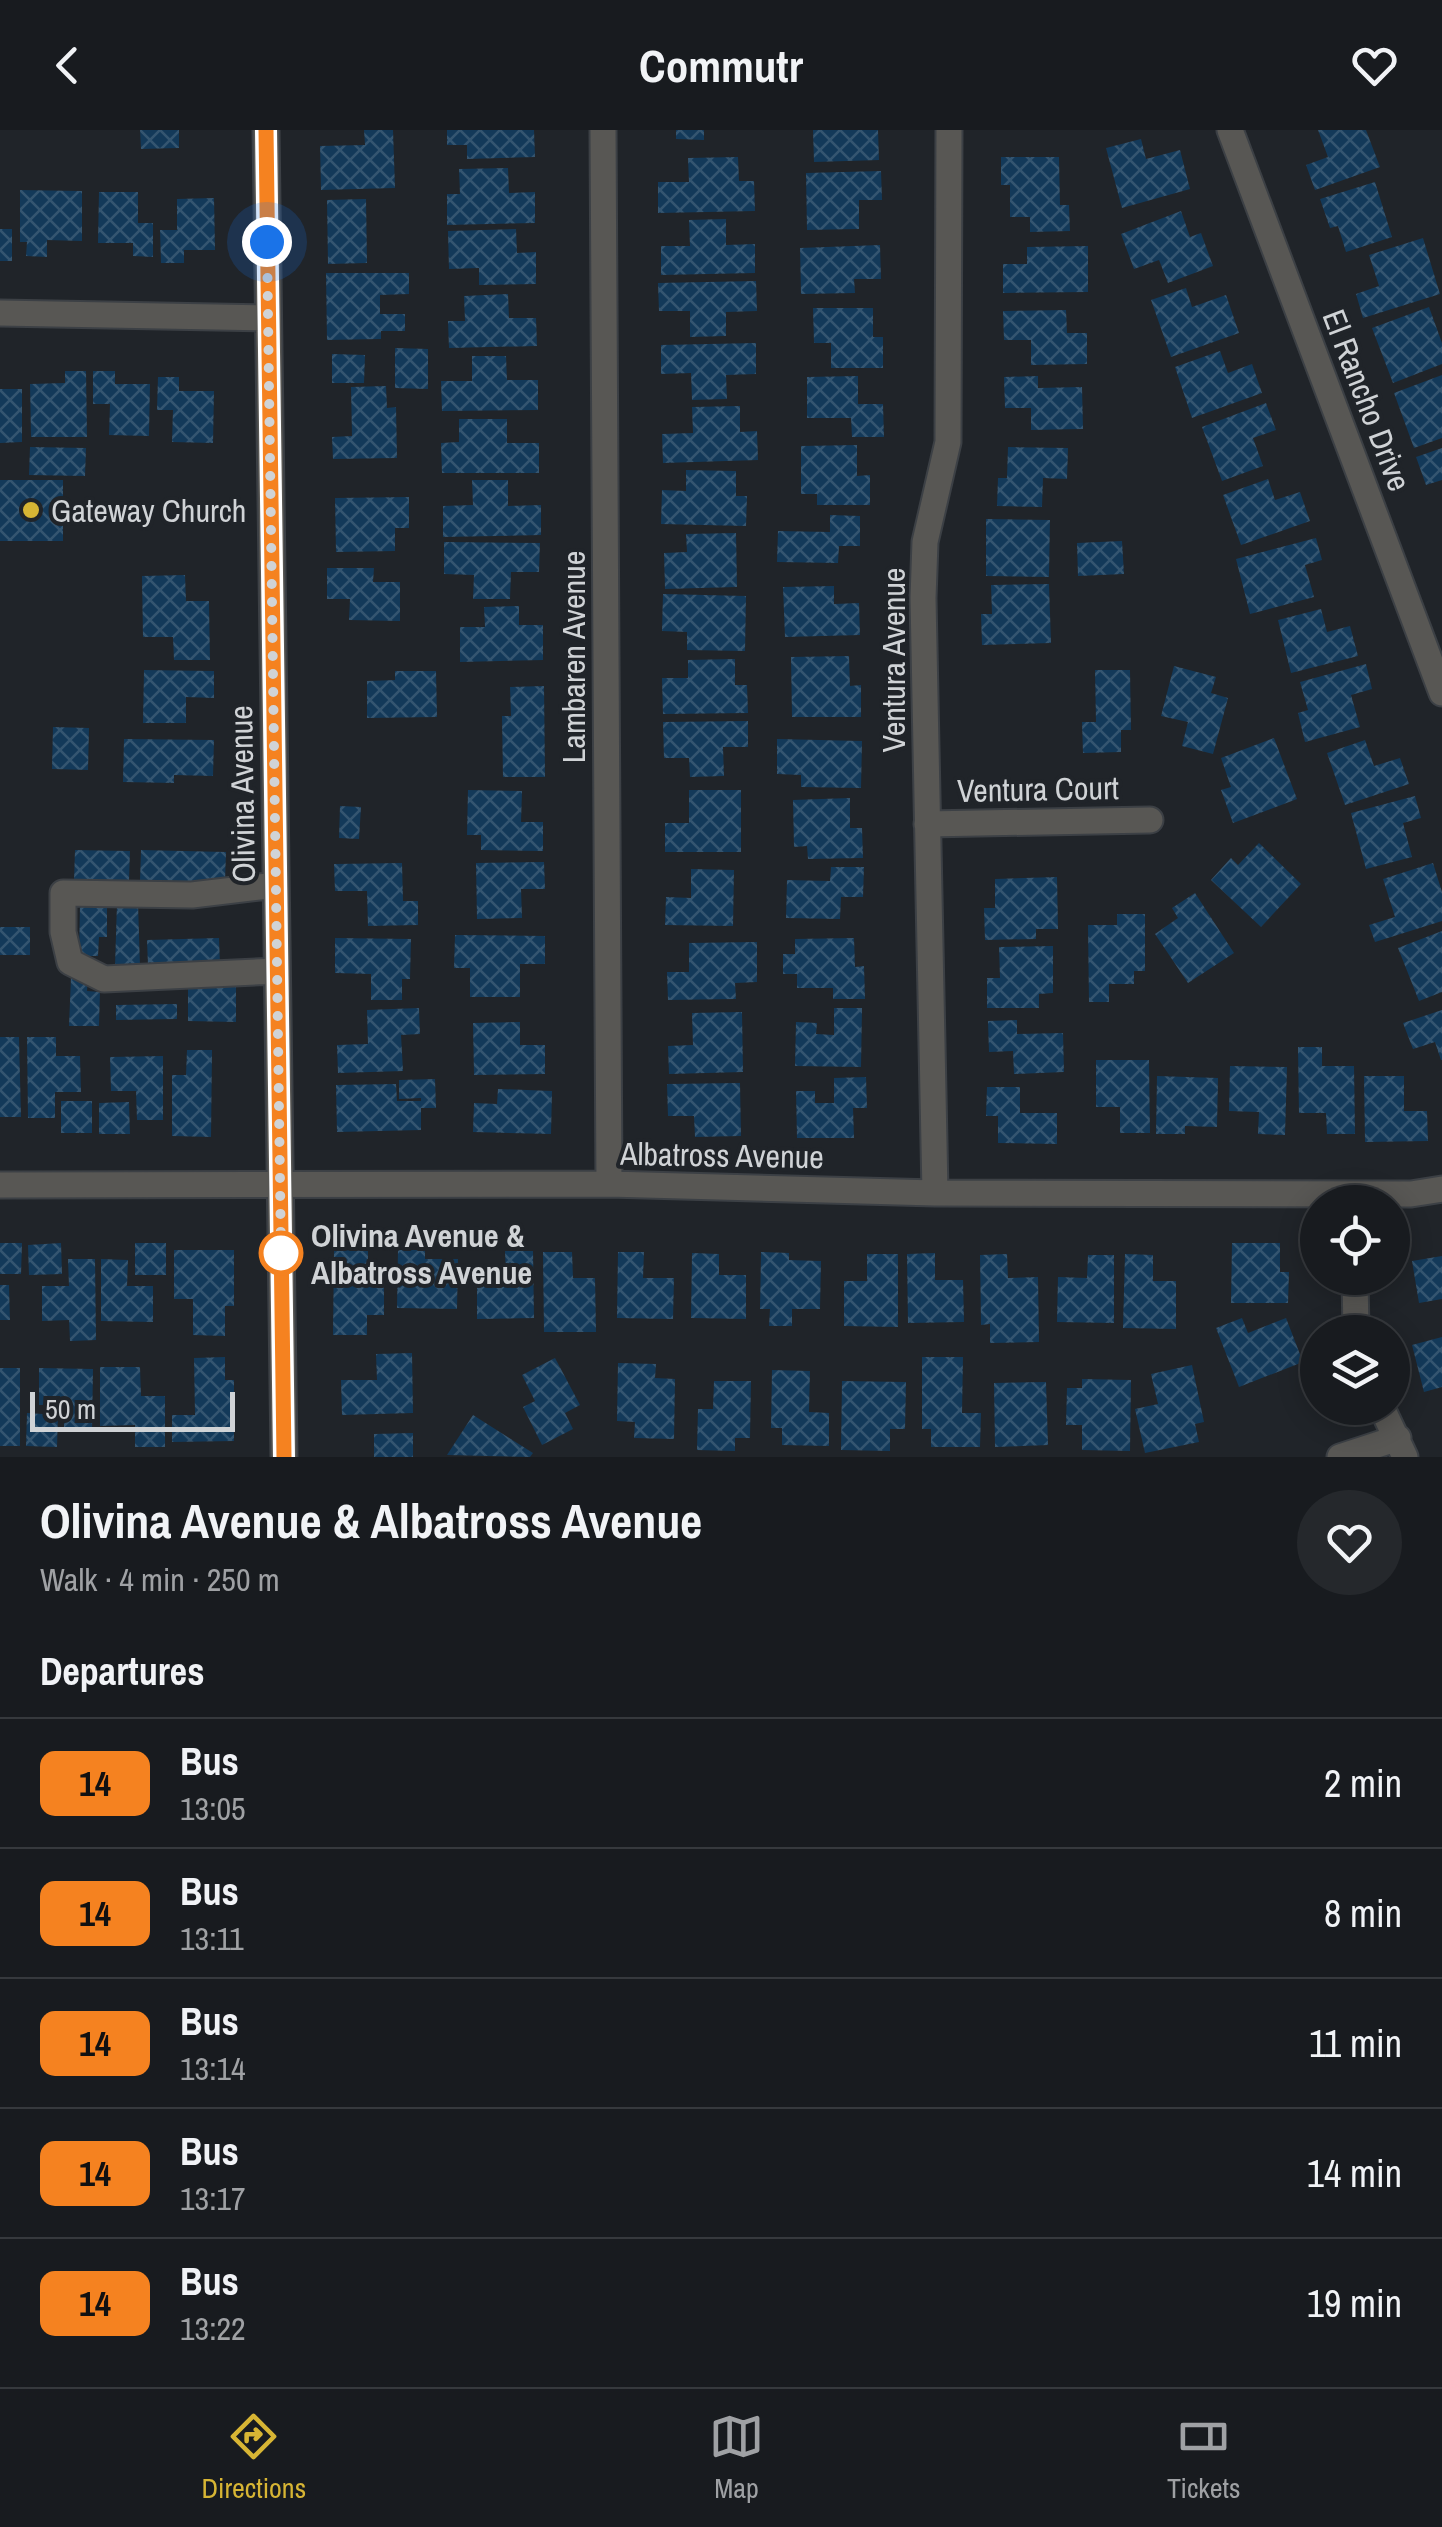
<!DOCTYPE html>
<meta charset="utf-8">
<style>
body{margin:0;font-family:"Archivo Narrow",sans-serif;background:#25282c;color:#f1f3f6;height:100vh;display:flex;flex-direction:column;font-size:38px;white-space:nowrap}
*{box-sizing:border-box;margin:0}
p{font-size:32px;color:#9fa1a4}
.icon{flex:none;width:55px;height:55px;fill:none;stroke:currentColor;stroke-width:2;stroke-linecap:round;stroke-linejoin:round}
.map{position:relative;height:1327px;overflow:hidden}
.drawer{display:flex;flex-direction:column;background:#181b1f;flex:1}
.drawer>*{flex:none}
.badge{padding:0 20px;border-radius:15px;font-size:35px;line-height:65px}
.controls{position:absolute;left:1300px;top:1055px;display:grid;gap:20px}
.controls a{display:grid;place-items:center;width:110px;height:110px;border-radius:50%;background:#181b1f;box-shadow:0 5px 25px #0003,0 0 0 2px #36393d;font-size:50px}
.scale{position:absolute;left:30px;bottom:25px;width:205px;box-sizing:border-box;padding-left:10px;border:5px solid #d0d3d6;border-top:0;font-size:28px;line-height:35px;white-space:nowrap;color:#d0d3d6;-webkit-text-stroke:8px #202429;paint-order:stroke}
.you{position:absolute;width:50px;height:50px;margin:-25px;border:8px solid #fff;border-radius:50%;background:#1a73e8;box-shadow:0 0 0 15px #1a73e833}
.map>.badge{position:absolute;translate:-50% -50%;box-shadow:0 0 0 5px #fff}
h2{padding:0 40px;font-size:38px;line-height:90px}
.round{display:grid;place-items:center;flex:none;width:105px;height:105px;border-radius:52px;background:#25282c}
.summary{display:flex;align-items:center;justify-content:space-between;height:170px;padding:0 40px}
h1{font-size:48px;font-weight:800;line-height:75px}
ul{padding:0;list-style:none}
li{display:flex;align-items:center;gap:30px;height:130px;padding:0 40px;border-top:2px solid #36393d}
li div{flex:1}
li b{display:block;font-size:38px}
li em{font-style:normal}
li .badge{min-width:110px;font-weight:700;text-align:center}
header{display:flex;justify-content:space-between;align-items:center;height:130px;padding:0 40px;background:#181b1f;font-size:45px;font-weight:800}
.dock{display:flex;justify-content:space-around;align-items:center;height:140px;border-top:2px solid #36393d;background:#181b1f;font-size:28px;color:#9fa1a4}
.dock a{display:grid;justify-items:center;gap:5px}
.dock .active{color:#d7b534}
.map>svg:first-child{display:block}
.building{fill:url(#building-cross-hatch)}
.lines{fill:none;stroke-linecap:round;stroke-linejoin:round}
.minor-casing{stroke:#3c4045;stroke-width:29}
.minor{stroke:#585754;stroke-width:25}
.line-casing{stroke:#fff;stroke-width:22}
.line{stroke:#f58220;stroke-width:15}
.walk{stroke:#d0d3d6;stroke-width:10;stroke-dasharray:0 18}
.poi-dot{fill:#d7b534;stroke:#202429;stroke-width:4}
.stop-dot{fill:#fff;stroke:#f58220;stroke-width:5}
.labels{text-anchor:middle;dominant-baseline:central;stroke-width:8;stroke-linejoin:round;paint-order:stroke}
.street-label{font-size:32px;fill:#d0d3d6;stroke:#202429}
.poi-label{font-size:32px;fill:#d0d3d6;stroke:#202429;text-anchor:start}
.stop-label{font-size:32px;font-weight:bold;fill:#d0d3d6;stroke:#202429;text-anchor:start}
</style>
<header><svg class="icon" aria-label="back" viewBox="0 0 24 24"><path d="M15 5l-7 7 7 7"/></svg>Commutr<svg class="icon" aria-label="heart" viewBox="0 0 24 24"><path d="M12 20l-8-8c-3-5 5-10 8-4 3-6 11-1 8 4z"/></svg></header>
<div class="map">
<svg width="1442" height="1327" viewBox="0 0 1442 1327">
<defs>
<pattern id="building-cross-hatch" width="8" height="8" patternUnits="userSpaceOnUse" patternTransform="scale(2.5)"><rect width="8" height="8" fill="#133959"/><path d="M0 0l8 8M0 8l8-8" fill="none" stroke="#345570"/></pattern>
</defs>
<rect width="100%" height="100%" fill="#202429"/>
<path class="building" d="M140,0h39v18l-38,1z
M364,0h29l2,58 -74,2 -1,-44 45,-1z
M447,0h87l1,27 -68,2v-14h-20z
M676,0h28v10l-28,-1z
M813,0h65l1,30 -65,2z
M1318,0h48l14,37 -65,23 -9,-25 22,-8z
M1141,9l5,20 34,-9 10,39 -68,19 -16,-60z
M738,27l1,24h15l1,30 -97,2v-31h31l-1,-24z
M1001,27h58l1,48h9l1,26 -40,1v-15h-20v-32h-9z
M508,38l1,25 26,-1v31l-88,2v-31h13l-1,-25z
M881,41l1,29h-23v29l-52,1 -1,-57z
M1375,52l17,55 -46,15 -8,-26 -8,2 -10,-29z
M20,60l62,1v50l-35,-1v17l-21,-1 1,-14h-7z
M99,62h39v31h15v34l-20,-1v-13h-35z
M214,68l1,52h-31v13h-23l-1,-33h17v-31z
M366,69l1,64 -39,1 -1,-64z
M1181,81l9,26 11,-4 12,33 -45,17 -9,-23 -25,9 -13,-35z
M726,89v26l29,-1v29l-94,2v-29h29l-1,-26z
M0,99h12v32h-12z
M516,99l1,24 19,-1v32l-57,1v-17l-30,1 -1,-38z
M1423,108l17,56 -77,24 -7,-24 23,-8 -10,-31z
M880,115l1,34h-27l1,14 -54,1 -1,-46z
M1088,116v46l-85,1v-29h24v-17z
M326,143h83v21l-29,1v19h25v17h-24v8l-54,1z
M756,151l1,30 -31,1v24l-36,1v-26h-31l-1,-28z
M1186,158l6,19 34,-12 13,38 -68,24 -20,-57z
M508,164l1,24h27l1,28 -88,2 -1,-27h17l-1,-25z
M1429,177l13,36v21l-49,19 -21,-55z
M813,178h60v29h10v31h-52v-25h-17z
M1066,180l1,23h20v31l-56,1v-25h-27l-1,-29z
M756,213v31l-30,1 1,24 -35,1 -1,-27 -30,1v-29z
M395,218l33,1v40l-33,-1z
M1220,221l8,22 24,-9 10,29 -70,25 -17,-51z
M332,224l33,1 -1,28h-32z
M472,226h34l1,24h31v30l-96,1 -1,-30h31z
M65,241h21l1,66h-56l-1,-53 35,-1z
M93,241h22v13h35l-1,52 -40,-1 1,-31h-17z
M1442,245v63l-28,10 -20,-55z
M858,246v28h25l1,33h-32l-1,-19h-44v-41z
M1038,246v12l44,-1 1,42 -52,1v-22h-26l-1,-31z
M158,247h21v14h35l-1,52 -41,-1 1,-32h-16z
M386,256l1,22 9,-1 1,51 -64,1 -1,-22 20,-1 -1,-49z
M0,259h22v53l-22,1z
M1266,273l10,27 -23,8 10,28 -41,15 -20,-54z
M740,276v26l17,-1 1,29 -95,3 -1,-29 31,-1 -1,-26z
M459,289h48v24h32v30h-97l-1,-30 18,-1z
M857,315v31l13,-1v30h-53v-11h-16v-48z
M30,317l56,1 -1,28 -56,-1z
M1008,317l60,1 -1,31 -24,-1 -1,29 -45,-1 1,-28h9z
M1442,318v32l-16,5 -10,-28z
M686,340l50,1v25h11l-1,30 -85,-2 1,-34 24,1z
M1268,349l7,21 25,-8 10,29 -69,24 -18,-50z
M0,350h63v61h-63z
M472,350h36v26l33,-1v30l-98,2v-31l30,-1z
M409,367v31h-14v23l-59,1 -1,-54z
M830,385l30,1v30h-21l-1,17 -61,-1 1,-31 52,1z
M986,389l64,1 -1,57 -63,-1z
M736,403l1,54 -72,2 -1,-36 23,-1 -1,-18z
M1316,408l6,22 -17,5 9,32 -64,17 -14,-55z
M1122,411l2,33 -46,2 -1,-33z
M444,412l96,1 -1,29h-28l-1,27h-37l1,-24 -30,-1z
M327,438h47l-1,14h27v39l-51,-1 1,-21h-23z
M185,445l1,26h23l1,59h-36l-1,-23h-30l-1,-61z
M1049,454l2,59 -69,2 -1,-31h11l-1,-29z
M834,456v18l25,-1 1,32 -75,2 -2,-50z
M663,464l83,2 -1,55 -58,-1v-18l-25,-1z
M519,476v19h24v35l-83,2v-35h25l-1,-20z
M1321,479l6,23 23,-6 8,30 -67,17 -13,-53z
M849,526l1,30 11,-1v32h-69l-1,-60z
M735,529v26h12l1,28 -85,1 -1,-36h26v-18z
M1366,534l6,25 -21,6 9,32 -55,15 -7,-29 10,-3 -8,-28z
M1174,536l42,11 -5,16 17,5 -15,56 -31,-8 6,-24 -27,-6z
M144,540l70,1v27l-28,-1v26h-43z
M1095,540h35l1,60h-10v22l-38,1 -1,-31h14z
M395,541h41l1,46 -70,1v-37l28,-1z
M544,556l1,91h-42l-1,-61h9l-1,-29z
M748,591v26h-25l1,29 -34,1 -1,-19h-25l-1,-36z
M53,597l36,1 -1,42 -36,-1z
M1274,608l23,61 -64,24 -12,-33 10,-3 -10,-29z
M124,609l90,1 -1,36 -39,-1v8l-51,-1z
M777,609l85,2 -1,47 -60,-1v-12l-24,-1z
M1365,610l9,26 26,-8 9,26 -64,21 -18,-52z
M468,660l54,1 -1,31h22v29l-62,-1v-15h-14z
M689,660h52v62h-76v-29h24z
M1415,666l6,22 -18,5 9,34 -46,12 -15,-56z
M850,668v30h12l1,30 -55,1 -1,-13 -13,1 -1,-47z
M340,676l21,1 -2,32 -20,-1z
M1259,713l42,41 -40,43 -50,-47 20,-22 7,7z
M75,720l55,1 -1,31 -55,-1z
M141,720l85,2 -1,30 -85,-2z
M544,732l1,27h-24l1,29 -45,1 -1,-56z
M402,733l1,38h15v24l-50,1 -1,-35h-32l-1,-27z
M1433,733l9,29v29l-67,21 -6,-17 26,-8 -12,-38z
M831,737h33l-1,30h-22l-1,22 -54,-1 1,-38 43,1z
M691,739l43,1 -1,56 -68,-1 1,-28 25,1z
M1057,747l1,52h-22v10l-51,1 -1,-32h11v-29z
M1195,763l39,60 -46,30 -33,-49 23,-16 -6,-10z
M117,773h21l2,63 -25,1z
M80,776l27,1v30h-8l-1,19h-19z
M1117,784h28v57h-11v13h-25v18h-20l-1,-77h29z
M0,797h30v28h-30z
M1442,801v61l-23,9 -21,-53z
M455,805l90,1v28h-25v33h-50v-29h-16z
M219,808l1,26 -72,2 -1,-26z
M335,808l76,1 -1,40h-8v21h-31v-26l-36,-1z
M854,808l1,29 9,-1 1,33h-32v-11h-36v-14h-14v-20h12v-15z
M757,812v40l-22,1 1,16 -68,1 -1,-28h22v-29z
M1053,816v47l-14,1v14h-52v-30h13l-1,-31z
M71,847l17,1 -1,13 13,1 -1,34h-30z
M188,855l48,1v36l-48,-1z
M177,874v15l-61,1v-15z
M419,878l1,26 -19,1 2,36 -65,2 -1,-28 31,-1 -1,-34z
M834,878h28l-1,59 -66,-1 1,-44 21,1 -1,11 18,1z
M1442,880v50h-1l-6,-18 -22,7 -10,-26z
M742,882l1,60 -74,2 -1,-28 25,-1 -1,-32z
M1017,890v14l46,-1 1,39 -50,2 -1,-23 -24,1 -1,-31z
M520,892v23h25v29l-71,1 -1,-52z
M0,907h19l2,80h-21z
M27,907h29v19h24l1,36h-26v26h-27z
M1298,917h24v19h32l1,68h-28l-1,-21h-27z
M187,920h25l-1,87 -39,-1v-61h14z
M163,926v64h-26l-1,-29h-25l-1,-34z
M1096,930h53l1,73h-30v-26h-24z
M1230,936l57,1 -2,68 -27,-1 1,-22 -30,-1z
M1157,946l61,2 -1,49 -32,-1v8h-29z
M1364,946h40v35h23l1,30 -63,1z
M866,947l1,31h-14l1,30h-57l-1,-47h19v12h19v-25z
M435,949l1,29h-15v22l-84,2 -1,-47 60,-1 1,17h24v-3l-22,1v-19z
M740,953l1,53 -46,1 -1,-21h-26l-1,-32z
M987,957h33v26h37v31l-59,-1v-27h-12z
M498,959l54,2 -1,43 -78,-2 1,-29 23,1z
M61,971h31v32h-31z
M129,972l1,32h-31v-31z
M0,1113h22l-1,31h-21z
M61,1113l1,31 -33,1 -1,-30z
M135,1113h31v32h-31z
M1232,1113h48v29h9l-1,31h-57z
M174,1120h60v56h-9v30l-32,-1v-36h-19z
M334,1120l34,1v26h16v38h-17v20h-34z
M398,1120h27v9h33l-1,50 -60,-1z
M505,1121h28l1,67 -57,1v-41l29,-1z
M543,1122h29l1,26h22l1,54h-52z
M618,1122h26l-1,26h31l-1,41 -56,-1z
M761,1122l28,1v7l32,1 -1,48h-28v17h-23l1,-17h-10z
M692,1123l27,1v21h27v44l-55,-1z
M935,1123v27h28l1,42 -56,1 -1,-69z
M867,1124h31v73l-54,-1v-45h23z
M1007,1124l1,24 30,-1 1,65 -49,1v-19l-9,1 -1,-70z
M1125,1124l28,1v26h23v48l-53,-1z
M1088,1125h26v68l-57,-1 1,-45 29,1z
M1442,1126v43l-23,4 -7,-42z
M68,1129h27l1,81 -26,1 -1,-21 -27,1v-35h27z
M101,1129l27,1 -1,26h26v36l-52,-1z
M0,1155h9l1,35h-10z
M1242,1188l6,15 38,-15 17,44 -64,25 -23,-59z
M1442,1207v50l-18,5 -12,-47z
M412,1223l1,60 -71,2 -1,-35h36l-1,-26z
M225,1227v23h9v61l-62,1v-27h23l-1,-57z
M922,1227h41l-1,56h19l-1,34h-49v-18h-9z
M555,1228l25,47 -15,8 8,16 -31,16 -19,-38 12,-6 -13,-26z
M618,1233l38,1 -1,14 20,1 -1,60 -40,-1 1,-16 -18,-1z
M1192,1235l12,57 -9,2 4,18 -54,11 -10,-44 23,-5 -7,-30z
M100,1237h40l1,29h24v51h-30v-22l-35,1z
M0,1238h20v78h-20z
M39,1238l54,1 -1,62h-28v-26h-25z
M772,1240l38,1 -1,41 20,1v33l-47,-1v-17h-11z
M1082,1249l49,1 -1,71 -48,-1v-25h-16l1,-37h15z
M714,1251h37l-1,57h-15v13l-38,-1 1,-41h15z
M842,1251l64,1 -1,47h-15v22l-49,-1z
M1046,1252l2,63 -53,2 -1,-64z
M27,1283l31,2 -1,32 -31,-1z
M473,1285l60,38 -3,4 -83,-2z
M413,1303v24h-39v-23z"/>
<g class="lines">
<defs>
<path id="minor" d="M266,0l18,1327
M603,0l6,1054
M1230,0l212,563
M0,183l268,5
M927,694l223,-4
M276,755l-84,10 -129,-2v39l7,30 34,17 172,-8
M0,1055l609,-1 326,9 476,1 31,-5
M935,1063l-12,-595 2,-56 23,-100 1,-312
M1355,1148l1,54
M1382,1278l23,49
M1340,1327l58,-19"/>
</defs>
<use href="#minor" class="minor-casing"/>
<use href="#minor" class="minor"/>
</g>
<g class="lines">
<defs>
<path id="line" d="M266,0l18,1327"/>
</defs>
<use href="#line" class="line-casing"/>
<use href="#line" class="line"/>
<path class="walk" d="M267,112l14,1011"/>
</g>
<circle class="poi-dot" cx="31" cy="380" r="10"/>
<circle class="stop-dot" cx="281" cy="1123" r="20"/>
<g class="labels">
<g class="street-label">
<text transform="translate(1367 270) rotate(69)">El Rancho Drive</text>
<text transform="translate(573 527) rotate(-90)">Lambaren Avenue</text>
<text transform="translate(893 530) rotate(-90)">Ventura Avenue</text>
<text transform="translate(1038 659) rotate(-1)">Ventura Court</text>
<text transform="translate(242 664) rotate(-91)">Olivina Avenue</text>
<text transform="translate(722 1025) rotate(1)">Albatross Avenue</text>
</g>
<g class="poi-label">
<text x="51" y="380">Gateway Church</text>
</g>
<g class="stop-label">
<text x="311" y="1105">Olivina Avenue &amp;<tspan x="311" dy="37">Albatross Avenue</tspan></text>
</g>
</g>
</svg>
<div class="controls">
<a><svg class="icon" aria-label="locate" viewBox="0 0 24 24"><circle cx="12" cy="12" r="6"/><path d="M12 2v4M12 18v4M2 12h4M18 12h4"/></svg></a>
<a><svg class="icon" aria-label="layers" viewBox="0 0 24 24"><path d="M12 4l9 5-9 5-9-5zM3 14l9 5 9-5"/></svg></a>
</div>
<div class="scale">50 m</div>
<div class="you" style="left:267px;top:112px"></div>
</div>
<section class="drawer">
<div class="summary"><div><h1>Olivina Avenue &amp; Albatross Avenue</h1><p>Walk · 4 min · 250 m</p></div><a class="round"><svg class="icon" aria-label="heart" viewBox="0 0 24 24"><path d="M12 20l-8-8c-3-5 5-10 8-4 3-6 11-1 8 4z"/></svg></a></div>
<h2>Departures</h2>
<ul>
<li><span class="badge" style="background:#f58220;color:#111">14</span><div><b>Bus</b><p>13:05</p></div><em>2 min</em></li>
<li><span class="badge" style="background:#f58220;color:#111">14</span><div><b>Bus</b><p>13:11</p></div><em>8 min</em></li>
<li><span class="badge" style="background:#f58220;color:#111">14</span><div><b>Bus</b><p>13:14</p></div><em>11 min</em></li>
<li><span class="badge" style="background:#f58220;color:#111">14</span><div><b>Bus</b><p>13:17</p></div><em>14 min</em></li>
<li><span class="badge" style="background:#f58220;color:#111">14</span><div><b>Bus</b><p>13:22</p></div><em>19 min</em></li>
</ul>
</section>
<nav class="dock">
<a class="active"><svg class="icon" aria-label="directions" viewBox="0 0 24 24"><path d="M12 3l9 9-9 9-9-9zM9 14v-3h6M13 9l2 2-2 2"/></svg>Directions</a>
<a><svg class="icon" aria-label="map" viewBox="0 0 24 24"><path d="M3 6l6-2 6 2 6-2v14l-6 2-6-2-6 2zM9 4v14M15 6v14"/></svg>Map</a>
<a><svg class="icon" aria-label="tickets" viewBox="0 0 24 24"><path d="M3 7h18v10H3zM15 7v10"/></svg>Tickets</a>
</nav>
